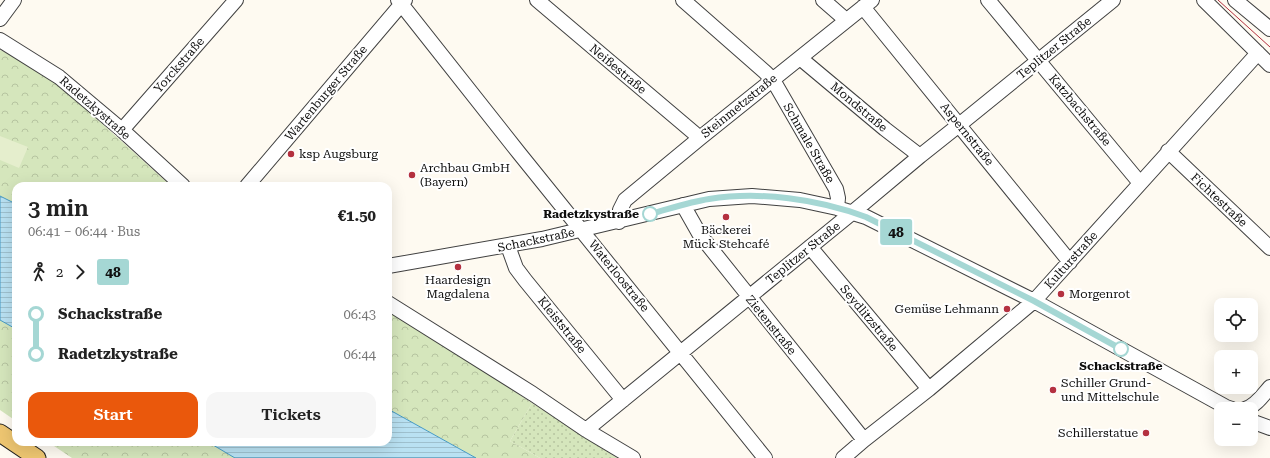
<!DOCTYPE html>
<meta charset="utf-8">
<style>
body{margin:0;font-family:"Roboto Serif",serif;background:#f6f6f6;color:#222;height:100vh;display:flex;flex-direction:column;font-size:15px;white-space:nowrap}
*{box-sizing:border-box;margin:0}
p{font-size:13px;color:#767676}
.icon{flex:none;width:22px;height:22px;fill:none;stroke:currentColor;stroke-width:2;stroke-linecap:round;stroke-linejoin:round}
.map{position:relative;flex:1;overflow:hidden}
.panel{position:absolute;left:12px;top:182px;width:380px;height:264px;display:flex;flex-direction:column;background:#fff;border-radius:12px;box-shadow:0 4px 16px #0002}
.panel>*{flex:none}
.badge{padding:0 8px;border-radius:3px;font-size:14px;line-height:26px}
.controls{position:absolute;left:1214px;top:298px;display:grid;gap:8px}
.controls a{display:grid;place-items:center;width:44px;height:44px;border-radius:8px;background:#fff;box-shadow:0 4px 16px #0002;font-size:20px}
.map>.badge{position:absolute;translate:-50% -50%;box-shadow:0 0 0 2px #fff}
.legs{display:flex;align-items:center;gap:6px;height:44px;padding:0 16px;font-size:13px}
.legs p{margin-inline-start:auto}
.overview{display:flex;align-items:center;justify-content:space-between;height:68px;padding:0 16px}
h1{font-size:22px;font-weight:600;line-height:30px}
.cta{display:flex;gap:8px;margin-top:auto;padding:8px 16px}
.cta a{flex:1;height:46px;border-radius:12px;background:#ea580c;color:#fff;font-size:16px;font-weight:600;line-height:46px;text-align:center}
.cta a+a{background:#f6f6f6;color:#222}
ul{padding:0 16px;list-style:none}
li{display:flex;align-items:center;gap:14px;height:40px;font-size:15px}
li i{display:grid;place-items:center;width:6px;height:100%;margin:0 5px;background:currentColor}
li i::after{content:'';width:10px;height:10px;margin:-5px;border:3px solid;border-radius:50%;background:#fff}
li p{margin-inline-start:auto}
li:first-child i{background:linear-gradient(#0000 50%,currentColor 0)}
li:last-child i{background:linear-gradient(currentColor 50%,#0000 0)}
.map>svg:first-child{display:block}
.grass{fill:url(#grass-dots)}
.park{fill:url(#park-crowns)}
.pitch{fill:#e5eecd}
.water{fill:url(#water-rules);stroke:#459ac3}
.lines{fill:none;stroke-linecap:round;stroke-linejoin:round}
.minor-casing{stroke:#414141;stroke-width:16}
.major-casing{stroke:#1f1f1f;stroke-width:19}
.minor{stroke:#fff;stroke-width:14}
.major{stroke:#eec671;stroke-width:17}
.tram{stroke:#b43140;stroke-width:1}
.line-1-casing{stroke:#fff;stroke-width:9}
.line-1{stroke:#a5d7d4;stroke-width:6}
.poi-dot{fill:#b43140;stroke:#fff;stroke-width:1.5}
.stop-1-dot{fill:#fff;stroke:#a5d7d4;stroke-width:2}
.labels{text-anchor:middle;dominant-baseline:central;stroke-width:4;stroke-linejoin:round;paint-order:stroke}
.street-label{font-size:12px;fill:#0e0e0e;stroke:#fff}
.poi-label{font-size:12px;fill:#0e0e0e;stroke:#fff;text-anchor:start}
.stop-label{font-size:12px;font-weight:bold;fill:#0e0e0e;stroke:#fff;text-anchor:end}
</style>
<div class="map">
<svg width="1270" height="458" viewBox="0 0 1270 458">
<defs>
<pattern id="grass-dots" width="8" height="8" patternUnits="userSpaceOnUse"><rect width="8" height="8" fill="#d5e6bc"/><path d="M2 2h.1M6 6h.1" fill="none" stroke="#b6c4a0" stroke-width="1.8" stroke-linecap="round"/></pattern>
<pattern id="park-crowns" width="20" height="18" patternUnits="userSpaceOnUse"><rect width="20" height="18" fill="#d5e6bc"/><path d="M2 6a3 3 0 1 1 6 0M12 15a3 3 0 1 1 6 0" fill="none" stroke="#b6c4a0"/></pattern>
<pattern id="water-rules" width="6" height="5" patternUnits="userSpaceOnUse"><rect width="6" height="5" fill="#b9e1f2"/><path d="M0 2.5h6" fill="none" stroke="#9ec0ce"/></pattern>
</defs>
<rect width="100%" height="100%" fill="#fefaf1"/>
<path class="grass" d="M532,403l85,55h-77l-30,-17z"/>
<path class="park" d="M0,50l17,7 39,25 115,104h-155v18l-16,-8z
M388,307l144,96 -22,38 30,17h-64l-88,-49z
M0,320l16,9v92l-16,-11z
M48,442h160l27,16h-163z"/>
<path class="pitch" d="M0,136l28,11 -9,21 -19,-8z"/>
<path class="water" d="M0,196l16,8v125l-16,-9z
M388,409l88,49h-241l-27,-16h180z"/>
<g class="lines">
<defs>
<path id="minor" d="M398,0l121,153 246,305
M537,0l163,138
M683,0l82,72 8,8 63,109 2,9 -1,10
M823,0l23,20
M988,0l152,183
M1204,0l66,65
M1235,0l35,29
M863,7l207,255
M0,19l14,-19
M0,40l59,37 63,53 61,56
M800,58l85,71 35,27
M122,130l114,-130
M1168,151l102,97
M247,186l158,-186
M683,205l17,30 164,205
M619,222l1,-12 5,-10 75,-62 172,-138
M508,246l8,22 9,12 98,120
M810,247l119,142
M388,266l154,-27 167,-40 43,-3 48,4 37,8 29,9 168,84 192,106 6,2
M388,303l145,91 53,36 47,28
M1245,409c11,-3 18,-14 25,-22
M1251,421l19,7
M586,430l267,-218 67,-56 39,-31 154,-125
M843,458l21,-18 65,-51 105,-88 224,-248"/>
<path id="major" d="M0,433l37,25"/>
</defs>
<use href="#minor" class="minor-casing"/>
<use href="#major" class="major-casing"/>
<use href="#minor" class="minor"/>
<use href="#major" class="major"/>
<path class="tram" d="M1218,0l52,47"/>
</g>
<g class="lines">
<defs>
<path id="line-1" d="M650,214c19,-5 39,-12 59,-15 51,-8 109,0 157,18l168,84 87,48"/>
</defs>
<use href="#line-1" class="line-1-casing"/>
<use href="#line-1" class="line-1"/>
</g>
<g class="poi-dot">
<circle cx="291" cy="154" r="4"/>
<circle cx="412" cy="175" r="4"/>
<circle cx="726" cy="217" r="4"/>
<circle cx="458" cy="267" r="4"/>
<circle cx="1061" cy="294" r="4"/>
<circle cx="1007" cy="309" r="4"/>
<circle cx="1053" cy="390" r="4"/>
<circle cx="1146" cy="433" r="4"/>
</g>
<g class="stop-1-dot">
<circle cx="650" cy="214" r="7"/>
<circle cx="1121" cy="349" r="7"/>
</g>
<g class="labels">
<g class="street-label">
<text transform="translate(1054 48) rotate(-39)">Teplitzer Straße</text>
<text transform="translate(179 65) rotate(-49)">Yorckstraße</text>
<text transform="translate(618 69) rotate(40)">Neißestraße</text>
<text transform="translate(326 93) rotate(-50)">Wartenburger Straße</text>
<text transform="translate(739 106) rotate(-39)">Steinmetzstraße</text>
<text transform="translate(859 107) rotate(40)">Mondstraße</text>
<text transform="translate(95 108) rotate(41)">Radetzkystraße</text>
<text transform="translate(1080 110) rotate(50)">Katzbachstraße</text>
<text transform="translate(967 134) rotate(51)">Aspernstraße</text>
<text transform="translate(809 143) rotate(60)">Schmale Straße</text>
<text transform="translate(1219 200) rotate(43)">Fichtestraße</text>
<text transform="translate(536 240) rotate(-12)">Schackstraße</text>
<text transform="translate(803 253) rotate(-39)">Teplitzer Straße</text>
<text transform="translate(1071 260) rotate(-48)">Kulturstraße</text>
<text transform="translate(619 276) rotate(51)">Waterloostraße</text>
<text transform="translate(869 318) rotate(50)">Seydlitzstraße</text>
<text transform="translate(562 325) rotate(51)">Kleiststraße</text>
<text transform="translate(771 325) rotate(51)">Zietenstraße</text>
</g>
<g class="poi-label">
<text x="299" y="154">ksp Augsburg</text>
<text x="420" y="168">Archbau GmbH<tspan x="420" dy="14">(Bayern)</tspan></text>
<text x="726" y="230" text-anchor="middle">Bäckerei<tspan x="726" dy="14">Mück Stehcafé</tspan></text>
<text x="458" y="280" text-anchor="middle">Haardesign<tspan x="458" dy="14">Magdalena</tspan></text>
<text x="1069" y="294">Morgenrot</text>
<text x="999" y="309" text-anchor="end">Gemüse Lehmann</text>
<text x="1061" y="383">Schiller Grund-<tspan x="1061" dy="14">und Mittelschule</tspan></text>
<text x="1138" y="433" text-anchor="end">Schillerstatue</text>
</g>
<g class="stop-label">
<text x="639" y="214">Radetzkystraße</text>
<text x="1121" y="366" text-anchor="middle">Schackstraße</text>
</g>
</g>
</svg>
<div class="controls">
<a><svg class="icon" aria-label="locate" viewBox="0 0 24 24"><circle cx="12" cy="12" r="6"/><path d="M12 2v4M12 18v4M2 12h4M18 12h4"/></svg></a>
<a>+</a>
<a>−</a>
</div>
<b class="badge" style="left:896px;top:232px;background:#a5d7d4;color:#111">48</b>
<section class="panel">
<div class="overview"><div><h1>3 min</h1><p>06:41 – 06:44 · Bus</p></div><b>€1.50</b></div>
<div class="legs"><svg class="icon" aria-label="walk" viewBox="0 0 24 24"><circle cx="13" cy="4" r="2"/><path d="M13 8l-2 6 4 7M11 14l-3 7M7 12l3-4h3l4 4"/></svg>2<svg class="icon" aria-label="forward" viewBox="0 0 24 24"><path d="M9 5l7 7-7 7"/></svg><b class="badge" style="background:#a5d7d4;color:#111">48</b></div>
<ul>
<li><i style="color:#a5d7d4"></i><b>Schackstraße</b><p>06:43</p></li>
<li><i style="color:#a5d7d4"></i><b>Radetzkystraße</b><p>06:44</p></li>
</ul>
<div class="cta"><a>Start</a><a>Tickets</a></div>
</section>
</div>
